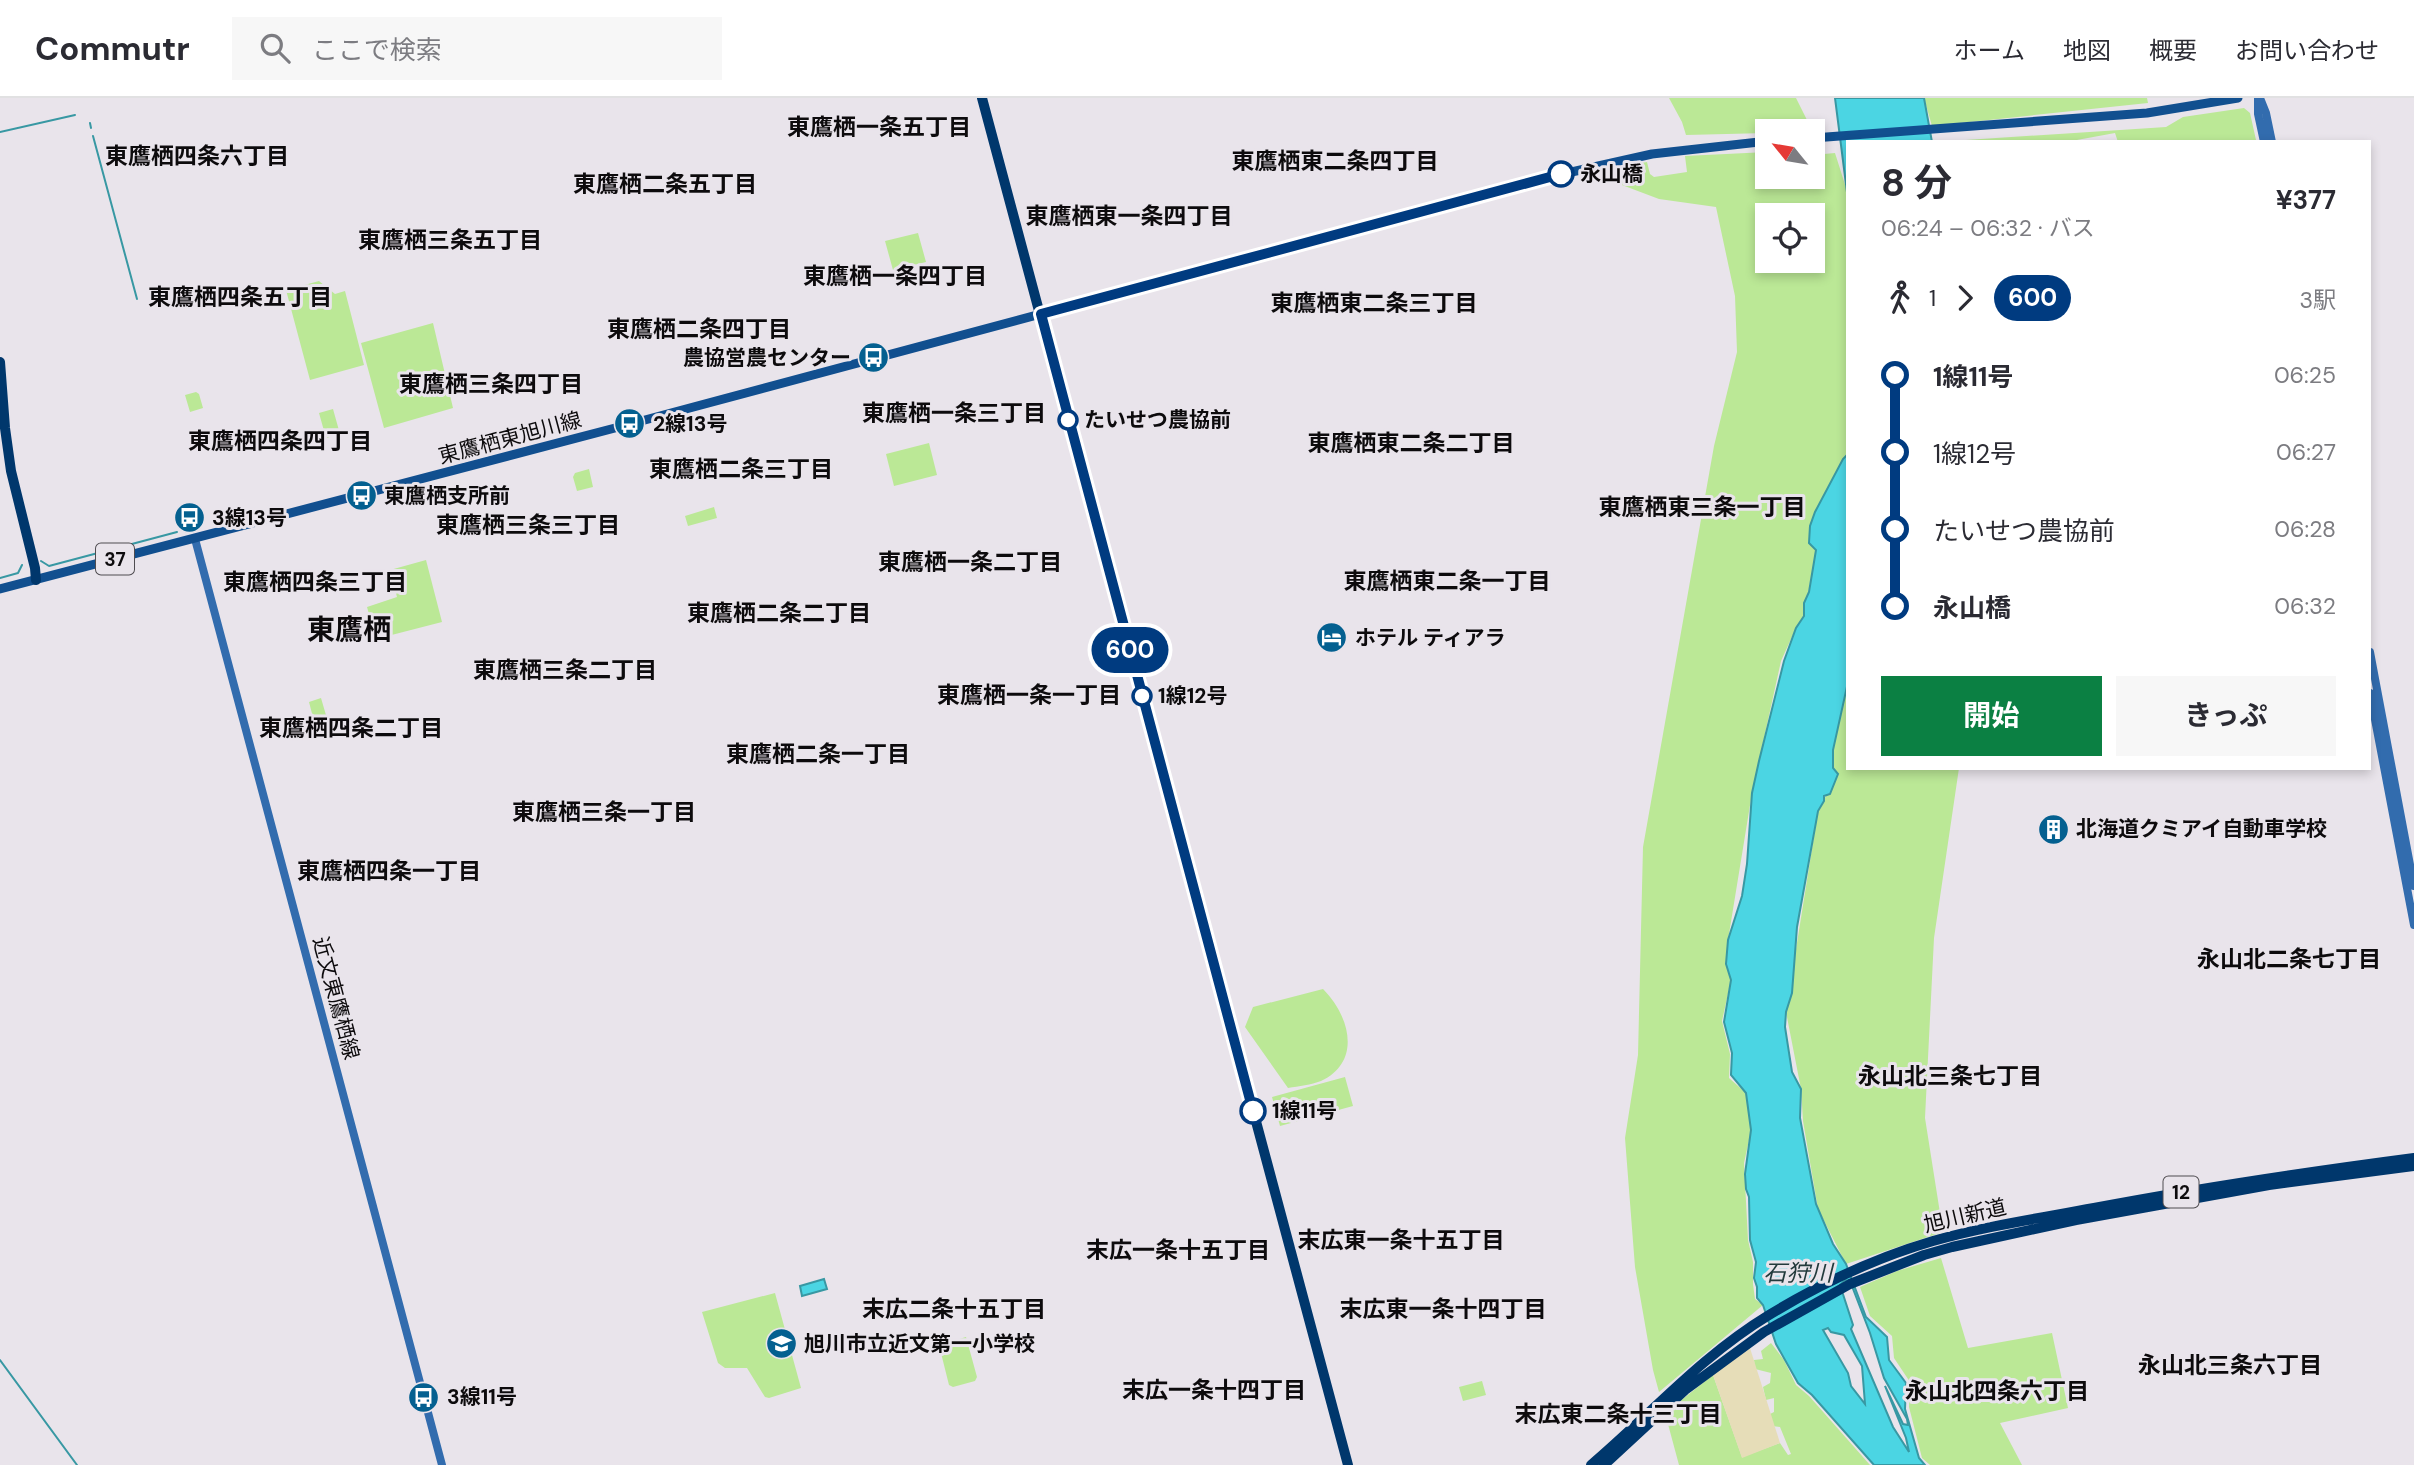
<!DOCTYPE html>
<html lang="ja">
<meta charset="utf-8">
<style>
body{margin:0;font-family:"DM Sans","Noto Sans JP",sans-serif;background:#f7f7f7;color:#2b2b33;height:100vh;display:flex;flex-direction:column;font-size:26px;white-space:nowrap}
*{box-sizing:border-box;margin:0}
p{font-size:23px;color:#7c7c81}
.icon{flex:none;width:38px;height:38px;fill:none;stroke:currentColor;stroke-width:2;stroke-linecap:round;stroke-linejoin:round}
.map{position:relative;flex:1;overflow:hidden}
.side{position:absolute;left:1846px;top:42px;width:525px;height:630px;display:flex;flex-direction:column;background:#fff;border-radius:0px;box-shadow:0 4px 10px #0003}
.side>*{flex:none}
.badge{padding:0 14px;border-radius:23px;font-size:24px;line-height:46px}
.needle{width:46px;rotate:300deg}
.tools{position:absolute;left:1755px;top:21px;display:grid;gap:14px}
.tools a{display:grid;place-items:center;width:70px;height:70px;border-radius:0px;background:#fff;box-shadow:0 4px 10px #0003;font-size:35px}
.map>.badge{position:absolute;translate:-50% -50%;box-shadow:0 0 0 4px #fff}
.legs{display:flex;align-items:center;gap:10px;height:77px;padding:0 35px;font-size:23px}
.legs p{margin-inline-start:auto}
.head{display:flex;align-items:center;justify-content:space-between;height:119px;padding:0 35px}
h1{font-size:38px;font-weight:700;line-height:52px}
.primary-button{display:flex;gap:14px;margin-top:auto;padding:14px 35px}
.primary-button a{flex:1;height:80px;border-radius:0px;background:#0b8043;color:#fff;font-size:28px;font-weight:700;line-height:80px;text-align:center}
.primary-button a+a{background:#f7f7f7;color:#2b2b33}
ul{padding:0 35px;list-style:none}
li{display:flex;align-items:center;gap:24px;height:77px;font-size:26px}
li i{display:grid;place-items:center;width:10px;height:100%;margin:0 9px;background:currentColor}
li i::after{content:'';width:18px;height:18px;margin:-9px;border:5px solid;border-radius:50%;background:#fff}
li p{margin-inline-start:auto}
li:first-child i{background:linear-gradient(#0000 50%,currentColor 0)}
li:last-child i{background:linear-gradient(currentColor 50%,#0000 0)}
header{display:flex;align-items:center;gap:42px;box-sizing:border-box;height:98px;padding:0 35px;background:#fff;border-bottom:2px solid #e1e1e2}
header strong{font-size:33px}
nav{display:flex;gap:38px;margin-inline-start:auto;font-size:24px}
.search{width:490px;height:63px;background:#f7f7f7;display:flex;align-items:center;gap:18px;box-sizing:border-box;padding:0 24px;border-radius:0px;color:#7c7c81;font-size:26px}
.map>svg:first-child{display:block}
.green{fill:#bbe896;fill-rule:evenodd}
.sand{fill:#e6ddb8}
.water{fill:#4bd5e3;stroke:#3898a3;stroke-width:2;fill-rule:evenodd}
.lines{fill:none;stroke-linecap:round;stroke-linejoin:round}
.stream{stroke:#3898a3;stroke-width:2}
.secondary{stroke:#326cae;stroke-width:8}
.primary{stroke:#114f8f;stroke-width:9}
.highway{stroke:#00376c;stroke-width:10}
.line-1-casing{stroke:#fff;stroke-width:16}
.line-1{stroke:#003b80;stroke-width:10}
.stop-1-dot{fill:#fff;stroke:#003b80;stroke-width:3.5}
.labels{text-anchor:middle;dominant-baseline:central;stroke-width:6;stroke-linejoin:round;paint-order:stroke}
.shield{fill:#e9e4eb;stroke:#4f4c50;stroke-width:2}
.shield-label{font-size:19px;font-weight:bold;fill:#0d0b0d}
.stop-label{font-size:21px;font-weight:bold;fill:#0d0b0d;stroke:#e9e4eb;text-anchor:start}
.poi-label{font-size:21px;font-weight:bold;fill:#0d0b0d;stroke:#e9e4eb;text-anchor:start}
.street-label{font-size:21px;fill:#0d0b0d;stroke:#e9e4eb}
.neighbourhood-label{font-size:23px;font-weight:bold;fill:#0d0b0d;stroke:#e9e4eb}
.water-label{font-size:23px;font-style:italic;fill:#223a3c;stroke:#e9e4eb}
.district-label{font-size:28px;font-weight:bold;fill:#0d0b0d;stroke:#e9e4eb}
</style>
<header>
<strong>Commutr</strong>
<div class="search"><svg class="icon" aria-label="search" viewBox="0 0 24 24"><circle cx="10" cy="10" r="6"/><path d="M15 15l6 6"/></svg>ここで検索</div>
<nav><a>ホーム</a><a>地図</a><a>概要</a><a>お問い合わせ</a></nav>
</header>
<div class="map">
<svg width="2414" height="1367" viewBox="0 0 2414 1367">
<rect width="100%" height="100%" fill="#e9e4eb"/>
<path class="green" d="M1669,0h127l14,28h-14l-12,5 -17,2 -81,2 -4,-13z
M1924,0h223l1,5 -216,23z
M2244,10l6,5 6,27 -10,2h-128l-3,-9 -49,9h-131l231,-15 17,-10z
M1767,54l1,25h45v-22l22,-2 13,41v261l-5,4 -28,53 1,38 -12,66 -8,12 -15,33 -29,132 -24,147 -2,24 5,16 -9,41 8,33 -1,24 17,15 5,38 -7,32 4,77 5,22v22l2,15 8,6 -104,87 -6,-22 -18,-103 -10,-129 13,-83 5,-208 71,-401 23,-94 -2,-56 -19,-89 -57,-8 -53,-20 14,-12 27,-5 3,12 4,3 33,-5 -2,-16zM1768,117h45v46h-45z
M918,135l8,29 -33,8 -8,-29z
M319,183l16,13 10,-3 19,74 -54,15 -24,-90z
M433,225l20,85 -69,20 -23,-85z
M196,294l3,2 4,14 -13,4 -5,-17z
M333,311l7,25 -14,4 -7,-25z
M929,345l8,32 -43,11 -8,-32z
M589,371l4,18 -16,4 -4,-14 2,-4z
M714,409l3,11 -29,8 -3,-10z
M426,462l16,62 -66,17 -9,-32 30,-10 -7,-27z
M1848,583v87h111l-25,170 -9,180 18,114 -97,32 -28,-55 -15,-88 -2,-32 -15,-77 32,-201 16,-30 -1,-31z
M321,600l7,24 -13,3 -6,-23z
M1323,891c26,26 40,72 -2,92 -10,4 -22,5 -33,7l-43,-61 8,-20z
M1345,979l8,29 -73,20 -8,-29z
M1941,1160l27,90 84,-15 16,75 -68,15 22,42h-92l-8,-7 -13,-51 1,-25 -16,-24 -2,-22 -22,-20 -10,-29 37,-16z
M775,1195l26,95 -32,10 -4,-1 -18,-29h-22l-7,-5 -16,-51z
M966,1239l11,40 -2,4 -22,6 -4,-2 -10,-40z
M1771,1245l13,17 12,25 13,11 61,69h-191l-14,-52 48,-38 29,82 38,-14 8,12 3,-1 -11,-27 -8,-1 -4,-11 6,-3v-14l-8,2 -3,-13 7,-4 1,-10 -16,-4 -1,-9 9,-1 -2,-8z
M1482,1283l4,14 -23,6 -4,-14z"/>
<path class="sand" d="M1750,1250l30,95 -38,15 -29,-83z"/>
<path class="water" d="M1835,0h89l8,44h-84v58z
M1848,356v228l-15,68v18l5,6 -8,20 -6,2v5l-6,10 -21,116 -5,66 -6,19 -1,15 7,45 9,17 -1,29 16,86 17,40 13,20 20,53 21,20 2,23 17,23 -1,26 14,49 6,7h-51l-62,-70 -14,-12 -22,-39 -13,-39 -6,-7v-11l-3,-9 2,-16 -6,-22 -1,-43 -3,-8 -1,-15 6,-44 -5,-37 -15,-18 1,-22 -8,-31 7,-42 -5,-16 2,-24 14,-44 5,-32 5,-71 7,-32 25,-100 12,-33 8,-12v-13l5,-11 7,-42 -7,-7 1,-17 5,-14 28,-53zM1845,1182l5,1 20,52 14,45 23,41 1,6 -5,-1 -18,-38 21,52 3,14 -16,-25 -42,-98 2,-4 -13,-40zM1828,1230l3,4 13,3 18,31 3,38 -14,-18 -3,-13 -25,-43z
M824,1181l3,10 -25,7 -2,-10z"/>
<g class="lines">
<path class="stream" d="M90,25l1,5
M0,34l75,-17
M93,38l44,163
M41,463l8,5 128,-34
M0,480l18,-5 4,-8
M0,1262l77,105"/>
<path class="secondary" d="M2258,0v16l6,28
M2260,0l6,15 6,29
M195,441l247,926
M2370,554l44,234
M2370,595l44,232"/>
<path class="primary" d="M1813,40l334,-25 91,-15
M0,491l615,-161 952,-255 85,-19 116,-13"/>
<path class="highway" d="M982,0l366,1367
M0,264l5,66 6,43 24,97 1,12
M1591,1367c60,-51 109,-108 178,-150 51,-31 106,-57 164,-74 52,-15 108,-23 161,-33 106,-20 213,-36 320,-50
M1604,1367l81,-75 79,-58 86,-48 74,-29 28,-8 124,-27 193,-35 145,-19"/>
</g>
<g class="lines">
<defs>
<path id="line-1" d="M1253,1013l-212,-797 520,-140"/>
</defs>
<use href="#line-1" class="line-1-casing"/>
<use href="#line-1" class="line-1"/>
</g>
<defs>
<symbol id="bus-disc" viewBox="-11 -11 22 22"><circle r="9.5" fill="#046090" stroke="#e9e4eb"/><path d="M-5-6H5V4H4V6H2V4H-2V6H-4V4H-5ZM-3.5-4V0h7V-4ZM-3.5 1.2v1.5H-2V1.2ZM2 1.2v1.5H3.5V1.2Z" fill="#fff"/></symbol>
<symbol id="hotel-disc" viewBox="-11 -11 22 22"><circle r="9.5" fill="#046090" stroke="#e9e4eb"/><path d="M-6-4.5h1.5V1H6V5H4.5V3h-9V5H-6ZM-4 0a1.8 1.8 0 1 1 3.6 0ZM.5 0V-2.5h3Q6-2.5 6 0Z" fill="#fff"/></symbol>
<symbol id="building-disc" viewBox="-11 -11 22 22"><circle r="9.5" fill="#046090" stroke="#e9e4eb"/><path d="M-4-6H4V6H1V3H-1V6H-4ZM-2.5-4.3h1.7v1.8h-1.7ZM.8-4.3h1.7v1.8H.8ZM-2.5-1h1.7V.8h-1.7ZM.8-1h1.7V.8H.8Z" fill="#fff"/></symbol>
<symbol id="school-disc" viewBox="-11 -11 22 22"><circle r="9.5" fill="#046090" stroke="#e9e4eb"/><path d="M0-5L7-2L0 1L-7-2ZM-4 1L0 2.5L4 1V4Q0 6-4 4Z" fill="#fff"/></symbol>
</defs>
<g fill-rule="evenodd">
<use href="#bus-disc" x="856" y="242" width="35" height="35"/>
<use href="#bus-disc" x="612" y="308" width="35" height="35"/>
<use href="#bus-disc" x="344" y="380" width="35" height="35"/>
<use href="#bus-disc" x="172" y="402" width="35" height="35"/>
<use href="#hotel-disc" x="1314" y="522" width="35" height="35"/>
<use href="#building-disc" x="2036" y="714" width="35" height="35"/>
<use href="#school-disc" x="764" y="1228" width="35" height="35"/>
<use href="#bus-disc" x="406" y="1282" width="35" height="35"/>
</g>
<g class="stop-1-dot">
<circle cx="1561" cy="76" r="12"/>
<circle cx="1068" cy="322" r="9"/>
<circle cx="1142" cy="598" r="9"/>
<circle cx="1253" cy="1013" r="12"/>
</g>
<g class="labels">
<g class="shield">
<rect x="96" y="445.5" width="38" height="31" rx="5"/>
<rect x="2163.5" y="1078.5" width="35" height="31" rx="5"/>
</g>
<g class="shield-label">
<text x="115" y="461">37</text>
<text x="2181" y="1094">12</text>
</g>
<g class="stop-label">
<text x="1580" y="76">永山橋</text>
<text x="1084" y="322">たいせつ農協前</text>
<text x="1158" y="598">1線12号</text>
<text x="1272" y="1013">1線11号</text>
</g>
<g class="poi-label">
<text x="851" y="260" text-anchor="end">農協営農センター</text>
<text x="653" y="326">2線13号</text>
<text x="384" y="398">東鷹栖支所前</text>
<text x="212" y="420">3線13号</text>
<text x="1355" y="540">ホテル ティアラ</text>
<text x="2076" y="731">北海道クミアイ自動車学校</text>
<text x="804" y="1246">旭川市立近文第一小学校</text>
<text x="447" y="1299">3線11号</text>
</g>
<g class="street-label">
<text transform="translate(510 340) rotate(-15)">東鷹栖東旭川線</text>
<text transform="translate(336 900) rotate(75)">近文東鷹栖線</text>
<text transform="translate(1965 1118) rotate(-13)">旭川新道</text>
</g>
<g class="neighbourhood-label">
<text x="879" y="29">東鷹栖一条五丁目</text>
<text x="197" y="58">東鷹栖四条六丁目</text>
<text x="1335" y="63">東鷹栖東二条四丁目</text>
<text x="665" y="86">東鷹栖二条五丁目</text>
<text x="1129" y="118">東鷹栖東一条四丁目</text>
<text x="450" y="142">東鷹栖三条五丁目</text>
<text x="895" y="178">東鷹栖一条四丁目</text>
<text x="240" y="199">東鷹栖四条五丁目</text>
<text x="1374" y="205">東鷹栖東二条三丁目</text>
<text x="699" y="231">東鷹栖二条四丁目</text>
<text x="491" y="286">東鷹栖三条四丁目</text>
<text x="954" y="315">東鷹栖一条三丁目</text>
<text x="280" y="343">東鷹栖四条四丁目</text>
<text x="1411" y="345">東鷹栖東二条二丁目</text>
<text x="741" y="371">東鷹栖二条三丁目</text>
<text x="1702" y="409">東鷹栖東三条一丁目</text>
<text x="528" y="427">東鷹栖三条三丁目</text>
<text x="970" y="464">東鷹栖一条二丁目</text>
<text x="1447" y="483">東鷹栖東二条一丁目</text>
<text x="315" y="484">東鷹栖四条三丁目</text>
<text x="779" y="515">東鷹栖二条二丁目</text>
<text x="565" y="572">東鷹栖三条二丁目</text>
<text x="1029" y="597">東鷹栖一条一丁目</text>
<text x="351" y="630">東鷹栖四条二丁目</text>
<text x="818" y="656">東鷹栖二条一丁目</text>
<text x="604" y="714">東鷹栖三条一丁目</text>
<text x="389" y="773">東鷹栖四条一丁目</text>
<text x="2289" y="861">永山北二条七丁目</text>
<text x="1950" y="978">永山北三条七丁目</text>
<text x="1401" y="1142">末広東一条十五丁目</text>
<text x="1178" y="1152">末広一条十五丁目</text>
<text x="954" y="1211">末広二条十五丁目</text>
<text x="1443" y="1211">末広東一条十四丁目</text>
<text x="2230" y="1267">永山北三条六丁目</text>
<text x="1214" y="1292">末広一条十四丁目</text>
<text x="1997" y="1293">永山北四条六丁目</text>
<text x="1618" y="1316">末広東二条十三丁目</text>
</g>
<g class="water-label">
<text x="1798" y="1175">石狩川</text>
</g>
<g class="district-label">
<text x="349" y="531">東鷹栖</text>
</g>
</g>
</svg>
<div class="tools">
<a><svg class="needle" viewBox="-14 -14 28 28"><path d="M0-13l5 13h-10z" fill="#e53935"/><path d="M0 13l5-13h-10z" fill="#7c7c81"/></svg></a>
<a><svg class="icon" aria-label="locate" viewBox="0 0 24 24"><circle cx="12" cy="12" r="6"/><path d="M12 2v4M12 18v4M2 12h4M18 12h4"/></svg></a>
</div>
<b class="badge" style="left:1130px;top:552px;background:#003b80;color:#fff">600</b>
<section class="side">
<div class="head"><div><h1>8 分</h1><p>06:24 – 06:32 · バス</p></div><b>¥377</b></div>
<div class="legs"><svg class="icon" aria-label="walk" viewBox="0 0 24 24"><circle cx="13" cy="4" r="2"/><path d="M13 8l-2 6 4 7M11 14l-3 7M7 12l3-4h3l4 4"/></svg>1<svg class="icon" aria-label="forward" viewBox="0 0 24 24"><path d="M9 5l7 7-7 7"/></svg><b class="badge" style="background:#003b80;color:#fff">600</b><p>3駅</p></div>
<ul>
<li><i style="color:#003b80"></i><b>1線11号</b><p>06:25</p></li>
<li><i style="color:#003b80"></i><span>1線12号</span><p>06:27</p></li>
<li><i style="color:#003b80"></i><span>たいせつ農協前</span><p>06:28</p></li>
<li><i style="color:#003b80"></i><b>永山橋</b><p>06:32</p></li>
</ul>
<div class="primary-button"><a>開始</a><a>きっぷ</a></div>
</section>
</div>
